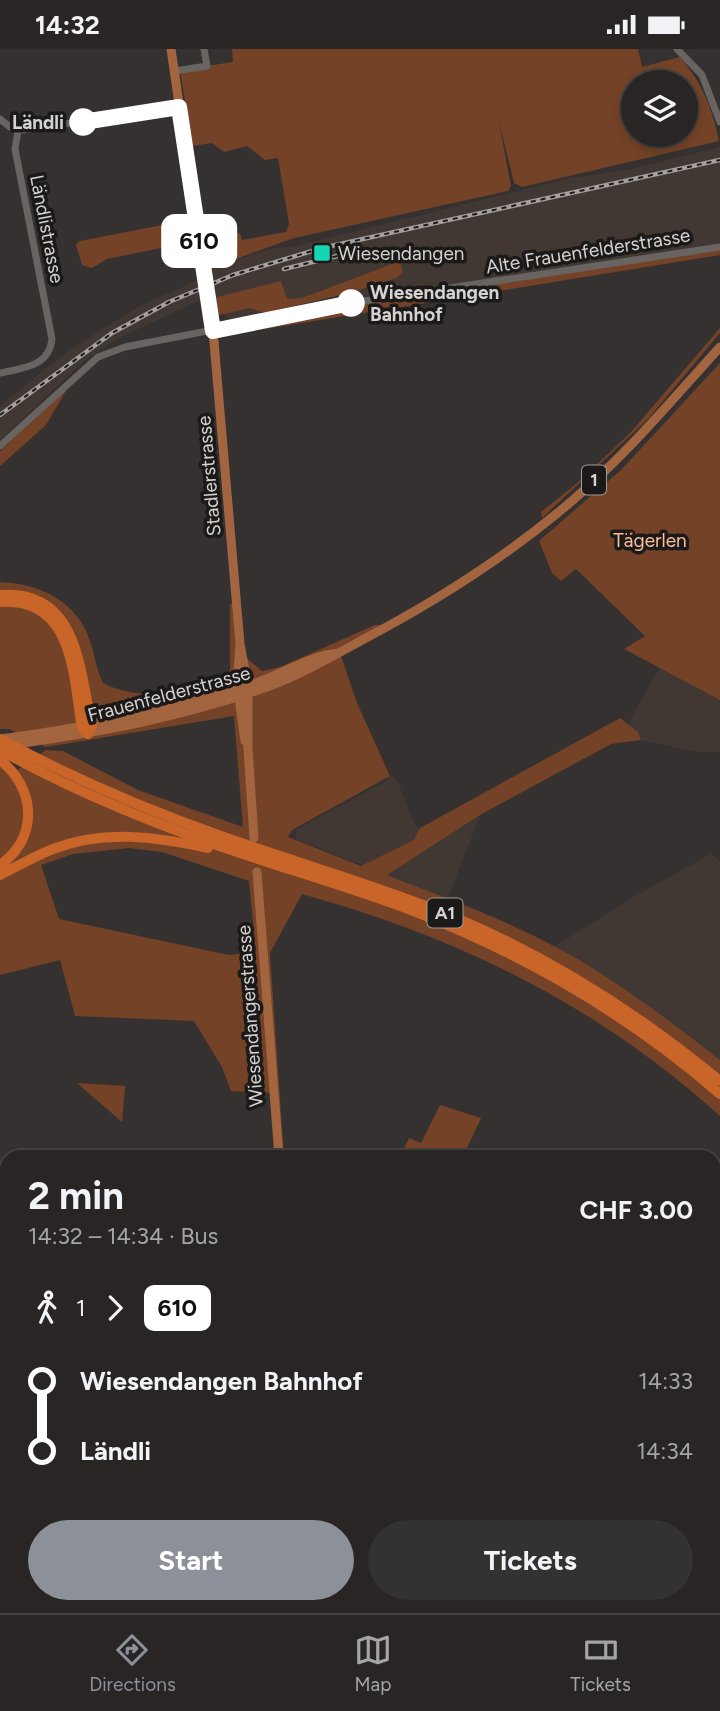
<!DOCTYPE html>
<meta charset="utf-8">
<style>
body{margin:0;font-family:Figtree,sans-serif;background:#343131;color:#f1f3f6;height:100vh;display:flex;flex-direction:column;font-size:26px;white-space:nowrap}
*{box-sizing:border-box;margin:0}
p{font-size:23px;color:#a5a5a6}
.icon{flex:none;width:38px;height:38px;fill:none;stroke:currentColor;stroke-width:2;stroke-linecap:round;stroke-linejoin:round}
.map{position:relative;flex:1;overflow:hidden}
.drawer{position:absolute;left:0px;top:1101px;width:721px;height:464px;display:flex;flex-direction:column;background:#282524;border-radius:21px 21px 0 0;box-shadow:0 4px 10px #0003,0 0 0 2px #444241}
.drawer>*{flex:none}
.badge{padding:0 14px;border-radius:10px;font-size:24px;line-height:46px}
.buttons{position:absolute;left:621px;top:21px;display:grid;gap:14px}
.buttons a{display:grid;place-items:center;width:77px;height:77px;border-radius:50%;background:#282524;box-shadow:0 4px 10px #0003,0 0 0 2px #444241;font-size:35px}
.map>.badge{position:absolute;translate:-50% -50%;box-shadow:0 0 0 4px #fff}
.legs{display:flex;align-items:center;gap:10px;height:77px;padding:0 28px;font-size:23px}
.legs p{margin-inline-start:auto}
.head{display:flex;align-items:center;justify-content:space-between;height:119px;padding:0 28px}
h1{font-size:38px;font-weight:700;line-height:52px}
.button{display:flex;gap:14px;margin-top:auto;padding:14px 28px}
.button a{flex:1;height:80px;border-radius:42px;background:#8c9099;color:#fff;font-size:28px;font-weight:700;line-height:80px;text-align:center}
.button a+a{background:#343131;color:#f1f3f6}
ul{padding:0 28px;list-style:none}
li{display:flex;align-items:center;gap:24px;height:70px;font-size:26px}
li i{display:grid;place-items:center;width:10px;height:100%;margin:0 9px;background:currentColor}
li i::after{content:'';width:18px;height:18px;margin:-9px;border:5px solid;border-radius:50%;background:#282524}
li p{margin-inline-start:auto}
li:first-child i{background:linear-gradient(#0000 50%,currentColor 0)}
li:last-child i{background:linear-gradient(currentColor 50%,#0000 0)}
.status{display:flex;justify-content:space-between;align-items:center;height:49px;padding:0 35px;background:#282524;direction:ltr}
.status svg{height:19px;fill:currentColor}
.menu{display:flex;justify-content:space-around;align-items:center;height:98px;border-top:2px solid #444241;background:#282524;font-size:19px;color:#a5a5a6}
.menu a{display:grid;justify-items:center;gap:4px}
.menu .selected{color:#8c9099}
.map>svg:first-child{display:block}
.built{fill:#423833}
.green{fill:#734227;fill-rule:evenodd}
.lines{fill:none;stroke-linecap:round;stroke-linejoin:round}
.minor{stroke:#686462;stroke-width:7}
.major{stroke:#a2653f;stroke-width:9}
.highway{stroke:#c96528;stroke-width:10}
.rail-casing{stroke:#a4a09f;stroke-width:4.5}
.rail{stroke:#1b1a19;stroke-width:2;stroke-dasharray:5;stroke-linecap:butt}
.line-1-casing{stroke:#fff;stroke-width:16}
.line-1{stroke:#fff;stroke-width:10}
.stop-1-dot{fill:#fff;stroke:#fff;stroke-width:3.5}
.poi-dot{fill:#16d5b3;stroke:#1b1a19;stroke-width:2.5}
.labels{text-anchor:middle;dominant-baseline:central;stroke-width:7;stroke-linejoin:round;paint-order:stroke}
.shield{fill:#1b1a19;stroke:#9d9b9a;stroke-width:2}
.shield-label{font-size:18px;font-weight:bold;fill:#d5d2d1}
.stop-label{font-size:19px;font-weight:bold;fill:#d5d2d1;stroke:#1b1a19;text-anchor:end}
.street-label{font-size:19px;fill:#d5d2d1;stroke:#1b1a19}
.poi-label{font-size:19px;fill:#d5d2d1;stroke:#1b1a19;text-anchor:start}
.park-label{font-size:19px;fill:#febd9b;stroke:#1b1a19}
</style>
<div class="status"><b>14:32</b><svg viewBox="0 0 49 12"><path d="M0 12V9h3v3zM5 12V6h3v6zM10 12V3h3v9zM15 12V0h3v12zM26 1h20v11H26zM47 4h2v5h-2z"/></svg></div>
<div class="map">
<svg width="720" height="1564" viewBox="0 0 720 1564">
<rect width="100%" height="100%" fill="#353130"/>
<path class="built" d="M720,98v100l-369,56 -3,-9 -120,26 -17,-25 -94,44 -33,22 -84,79v-34l59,-48 46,-31 41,-24 52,-23 10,-11 65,-21 19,-1 278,-69 57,-8z
M660,618l60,33v52h-23l-56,-12 -3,-8 -10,-8z
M390,727l7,4 17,43 8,11 22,2 36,-21 -32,83 -153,-59 2,-10 89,-48z
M711,805l9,8v198l-119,-87 -47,-26 74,-47z"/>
<path class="green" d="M232,0h406l4,18 38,-10c22,26 32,50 39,84l-197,46 -8,-4 -15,-61 12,64 -3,5 -214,47 -86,31 -10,-34 10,5 8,17 -6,-19 30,-5 2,7 44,-8 3,-8 -11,-66 -13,2 -18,-14 -23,6 -12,-9 -20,3 -12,-76 53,-8zM634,33h52v53h-52z
M183,172l2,22 -78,16 -15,9 -10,-3 -6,-21 4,-3z
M720,198v8l-486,79 18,-11 71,-15z
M400,212l3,11 -7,6 -47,15 -84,20 -15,-5 -31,7 -6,-17 68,-17 6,18 15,-1z
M720,279v5l-72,86 -106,99 -1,-6 35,-28 54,-51z
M720,314v337l-96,-51 21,-13 -69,-67 -15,12 -9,-8 -13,-32 82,-71z
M67,340l-21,36 -46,41v-15z
M0,533c39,1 78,20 90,59 5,14 6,28 13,42 28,16 98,17 124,-4l3,-10v-64l4,-4 10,55 18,15 18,-4 95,-42h16l-51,28 17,50 33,73 -98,54 -4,7 73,29 53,-26 6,-12 200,-110 18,14 3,8 -30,4 -131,71 -93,60c73,28 149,56 215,99 41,27 80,56 118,86v56c-123,-111 -260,-178 -418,-222l-32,59 14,204h-5l-6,-64 -42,-2 -9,-24 -28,-46 -119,-5 -15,-56 -60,15v-215l17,10 29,-20 17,1 75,39 105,37 -9,-111 -188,31 -37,-18h-9zM129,799l33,4 87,29 7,71 -27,3 -170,-36 -18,-54 32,-11z
M78,1034l47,3 -3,36 -45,-39z
M440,1056l41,13 -18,39h-63l9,-19 12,5z
M149,1558h85l-8,6h-85z"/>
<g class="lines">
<path class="minor" d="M677,0l25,26 18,47
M175,22l32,-5 -3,-17
M0,70l10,8 14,3 155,-23
M0,324c23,-5 49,-6 52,-34l-37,-190 3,-19
M0,397l98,-89 27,-10 226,-44 369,-56
M0,1457l7,-1
M714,1481l6,-5
M603,1564l9,-6"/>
<path class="major" d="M171,0l43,293 26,302 8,42v63l6,89
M240,595l-3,40 8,57
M0,690c84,-11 166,-28 247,-53 31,-9 60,-30 91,-33
M8,696c88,-12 175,-28 259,-58 35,-13 66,-31 99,-49 74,-39 143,-83 207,-138 54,-46 100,-101 147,-153
M257,823l22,285
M275,1558l4,6"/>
<path class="highway" d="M0,546c79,-6 79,75 92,131l-4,8 -6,-6c-9,-53 -8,-131 -82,-126
M0,690c72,39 147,71 224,98 76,27 155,49 230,80 97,41 185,97 266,164
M0,701c79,44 164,78 249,106 54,18 109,34 162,54 113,44 217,104 309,184
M0,711c36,28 39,78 0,105
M0,826c18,-9 35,-19 53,-26 52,-20 103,-12 155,-1"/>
<defs>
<path id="rail" d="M284,220l82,-20
M0,366l112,-82 57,-31 64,-27 89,-27 398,-88"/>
</defs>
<use href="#rail" class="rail-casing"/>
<use href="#rail" class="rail"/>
</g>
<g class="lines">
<defs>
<path id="line-1" d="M83,73l96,-15 34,224 138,-28"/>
</defs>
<use href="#line-1" class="line-1-casing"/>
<use href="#line-1" class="line-1"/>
</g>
<g class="stop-1-dot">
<circle cx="83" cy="73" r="12"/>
<circle cx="351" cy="254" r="12"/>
</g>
<rect class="poi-dot" x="313" y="195" width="18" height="18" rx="3.5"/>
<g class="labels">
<g class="shield">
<rect x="582" y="416.5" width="24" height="29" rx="5"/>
<rect x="427.5" y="849.5" width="35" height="29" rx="5"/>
</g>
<g class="shield-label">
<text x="594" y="431">1</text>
<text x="445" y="864">A1</text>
</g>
<g class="stop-label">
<text x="64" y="73">Ländli</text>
<text x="370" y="243" text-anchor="start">Wiesendangen<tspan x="370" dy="22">Bahnhof</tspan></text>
</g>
<g class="street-label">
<text transform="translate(47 180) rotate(79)">Ländlistrasse</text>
<text transform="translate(588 202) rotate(-9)">Alte Frauenfelderstrasse</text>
<text transform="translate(209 427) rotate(-95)">Stadlerstrasse</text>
<text transform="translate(169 645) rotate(-15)">Frauenfelderstrasse</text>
<text transform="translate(250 967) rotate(-94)">Wiesendangerstrasse</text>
</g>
<g class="poi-label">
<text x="338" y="204">Wiesendangen</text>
</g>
<g class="park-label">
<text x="650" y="491">Tägerlen</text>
</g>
</g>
</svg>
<div class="buttons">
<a><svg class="icon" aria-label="layers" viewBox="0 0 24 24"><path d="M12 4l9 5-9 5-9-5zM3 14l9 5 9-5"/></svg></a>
</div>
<b class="badge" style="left:199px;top:192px;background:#fff;color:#111">610</b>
<section class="drawer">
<div class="head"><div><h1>2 min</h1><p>14:32 – 14:34 · Bus</p></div><b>CHF 3.00</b></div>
<div class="legs"><svg class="icon" aria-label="walk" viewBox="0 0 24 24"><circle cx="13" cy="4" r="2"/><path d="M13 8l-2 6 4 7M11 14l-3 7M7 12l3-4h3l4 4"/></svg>1<svg class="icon" aria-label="forward" viewBox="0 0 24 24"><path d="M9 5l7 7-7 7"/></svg><b class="badge" style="background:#fff;color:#111">610</b></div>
<ul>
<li><i style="color:#fff"></i><b>Wiesendangen Bahnhof</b><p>14:33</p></li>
<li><i style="color:#fff"></i><b>Ländli</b><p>14:34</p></li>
</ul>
<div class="button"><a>Start</a><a>Tickets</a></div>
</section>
</div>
<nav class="menu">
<a class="selected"><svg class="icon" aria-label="directions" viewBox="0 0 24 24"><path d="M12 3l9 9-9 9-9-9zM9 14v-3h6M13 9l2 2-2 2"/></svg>Directions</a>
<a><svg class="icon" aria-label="map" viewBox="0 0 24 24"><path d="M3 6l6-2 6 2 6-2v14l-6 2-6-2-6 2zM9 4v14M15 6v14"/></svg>Map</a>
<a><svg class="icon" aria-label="tickets" viewBox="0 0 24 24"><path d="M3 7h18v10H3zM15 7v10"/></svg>Tickets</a>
</nav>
